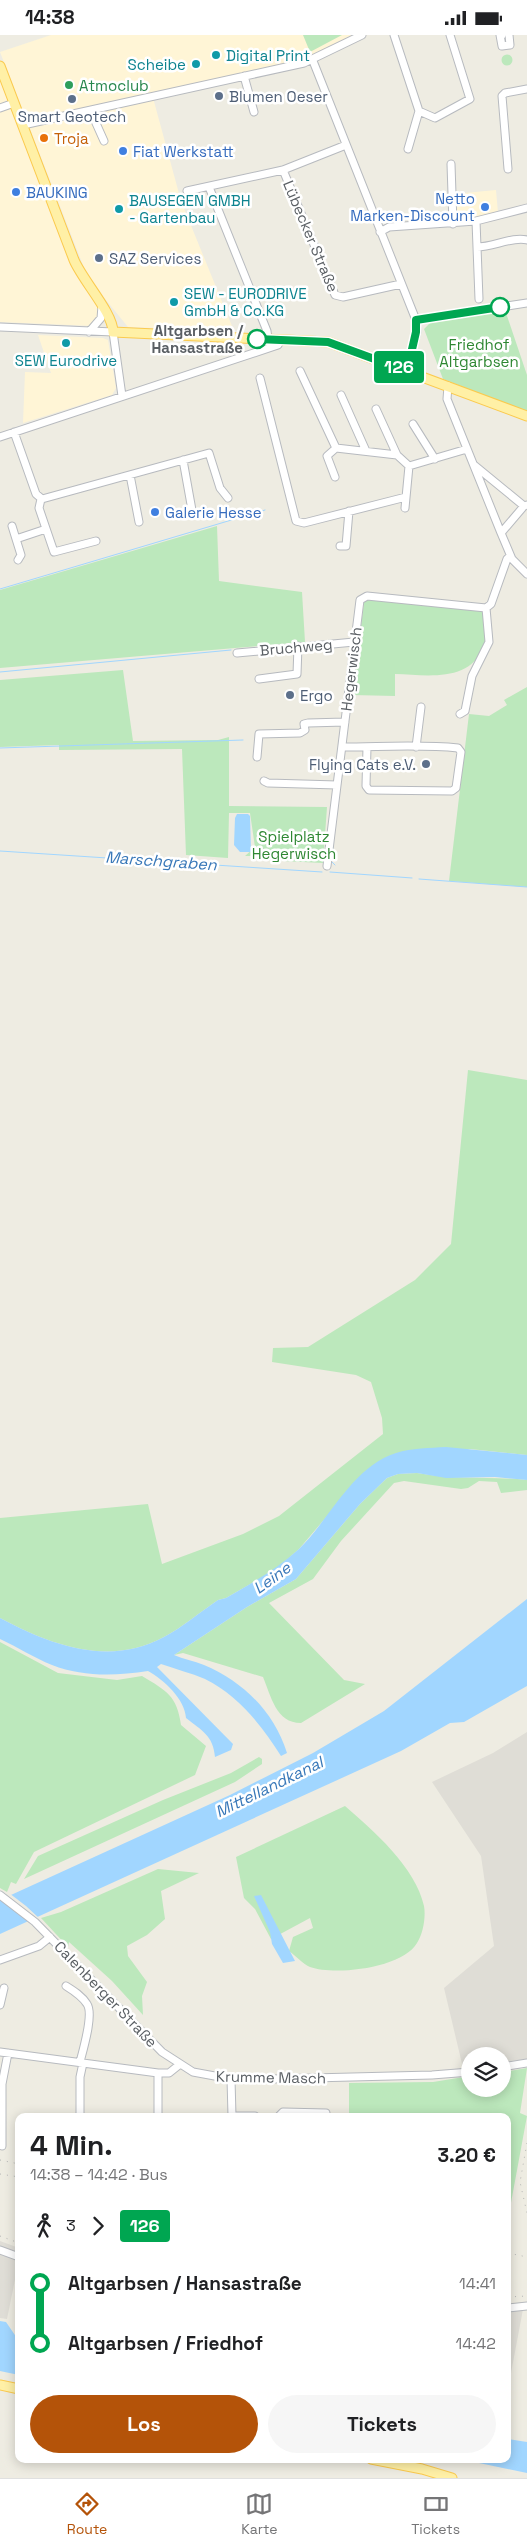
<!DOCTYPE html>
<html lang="de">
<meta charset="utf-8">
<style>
body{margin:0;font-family:"Space Grotesk",sans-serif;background:#f6f6f6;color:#202124;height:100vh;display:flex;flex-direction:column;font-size:19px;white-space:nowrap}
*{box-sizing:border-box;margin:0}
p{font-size:16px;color:#757577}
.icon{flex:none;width:28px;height:28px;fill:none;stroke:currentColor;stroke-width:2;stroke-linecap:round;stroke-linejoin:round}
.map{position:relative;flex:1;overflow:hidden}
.side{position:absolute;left:15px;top:2078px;width:496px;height:350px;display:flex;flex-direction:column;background:#fff;border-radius:10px;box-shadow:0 2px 12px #0003}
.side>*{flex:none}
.badge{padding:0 10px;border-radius:4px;font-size:18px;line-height:32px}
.controls{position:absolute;left:461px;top:2012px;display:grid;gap:10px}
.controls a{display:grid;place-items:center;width:50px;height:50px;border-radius:50%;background:#fff;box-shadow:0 2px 12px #0003;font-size:25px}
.map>.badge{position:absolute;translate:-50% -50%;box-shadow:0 0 0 2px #fff}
.legs{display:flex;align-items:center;gap:8px;height:55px;padding:0 15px;font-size:16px}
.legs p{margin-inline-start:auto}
.headline{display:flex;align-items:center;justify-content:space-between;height:85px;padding:0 15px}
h1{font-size:28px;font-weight:600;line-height:38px}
.cta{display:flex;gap:10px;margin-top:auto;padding:10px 15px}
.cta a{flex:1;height:58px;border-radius:30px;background:#b45309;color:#fff;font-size:20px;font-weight:600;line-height:58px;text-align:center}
.cta a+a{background:#f6f6f6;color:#202124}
ul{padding:0 15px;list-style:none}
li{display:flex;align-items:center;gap:18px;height:60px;font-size:19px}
li i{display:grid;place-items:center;width:8px;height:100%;margin:0 6px;background:currentColor}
li i::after{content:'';width:12px;height:12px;margin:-6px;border:4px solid;border-radius:50%;background:#fff}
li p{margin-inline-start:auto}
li:first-child i{background:linear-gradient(#0000 50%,currentColor 0)}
li:last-child i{background:linear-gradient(currentColor 50%,#0000 0)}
.status{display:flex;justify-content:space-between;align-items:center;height:35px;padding:0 25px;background:#fff;direction:ltr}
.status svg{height:14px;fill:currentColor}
.tabs{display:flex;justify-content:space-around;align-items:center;height:70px;border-top:1px solid #e0e0e0;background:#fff;font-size:14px;color:#757577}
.tabs a{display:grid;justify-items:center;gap:2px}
.tabs .on{color:#b45309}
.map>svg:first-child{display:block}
.commercial{fill:#fff5d6}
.industrial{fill:#dfddd6}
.green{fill:#bce8bc}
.water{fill:#a1d6ff}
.pier{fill:#eeece2}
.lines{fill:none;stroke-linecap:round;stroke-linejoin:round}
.stream{stroke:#a1d6ff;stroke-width:1}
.minor-casing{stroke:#b7babf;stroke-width:9}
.major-casing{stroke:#fbca4e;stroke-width:11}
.minor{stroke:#fff;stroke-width:7}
.major{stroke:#fff0a6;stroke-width:9}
.rail{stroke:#b4b5b5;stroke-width:1;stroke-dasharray:1 6;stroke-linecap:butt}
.line-1-casing{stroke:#fff;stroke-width:11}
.line-1{stroke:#00a651;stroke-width:8}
.culture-dot{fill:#0f9aa8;stroke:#fff;stroke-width:2}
.leisure-dot{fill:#2e9e5b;stroke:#fff;stroke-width:2}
.service-dot{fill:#5c6f8a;stroke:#fff;stroke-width:2}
.food-dot{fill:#e8710a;stroke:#fff;stroke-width:2}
.shop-dot{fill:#3f7fe0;stroke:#fff;stroke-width:2}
.stop-1-dot{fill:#fff;stroke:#00a651;stroke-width:2.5}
.labels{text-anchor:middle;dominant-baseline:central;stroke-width:5;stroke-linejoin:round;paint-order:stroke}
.culture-label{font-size:15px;fill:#0d838f;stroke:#fff;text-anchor:start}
.leisure-label{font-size:15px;fill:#27864d;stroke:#fff;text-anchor:start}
.service-label{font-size:15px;fill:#4e5e75;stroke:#fff;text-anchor:start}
.food-label{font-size:15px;fill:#c56008;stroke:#fff;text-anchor:start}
.shop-label{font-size:15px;fill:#366cbe;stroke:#fff;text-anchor:start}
.street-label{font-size:15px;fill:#5a5f64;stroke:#fff}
.stop-label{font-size:15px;font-weight:bold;fill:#5a5f64;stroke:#fff;text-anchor:end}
.park-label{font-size:15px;fill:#2e8732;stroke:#fff}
.water-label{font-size:16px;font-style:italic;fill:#3777b8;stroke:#fff}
</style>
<div class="status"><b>14:38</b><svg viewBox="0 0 49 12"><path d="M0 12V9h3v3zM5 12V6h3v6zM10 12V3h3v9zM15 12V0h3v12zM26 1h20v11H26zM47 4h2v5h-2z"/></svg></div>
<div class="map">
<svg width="527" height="2443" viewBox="0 0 527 2443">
<rect width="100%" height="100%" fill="#eeece2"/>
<path class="commercial" d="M51,0h302l-44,23 -157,36 29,107 53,130 -106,-4 -40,-49 -88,-226z
M0,43l77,194 22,37v8l-6,9 -93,-4z
M496,155l2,23 -43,7 -1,-26z
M38,300l65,3 5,2 8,48 -4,7 -89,28 2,-51 26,1z"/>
<path class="industrial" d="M527,1697v327l-24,3 -1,-6h-32v11l-7,1 -19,-80 50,-42 -13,-90 -49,-74 61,-29z
M0,2206l19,7v12l-12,59 -7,-1z
M524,2269l-13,69h-3v-68z"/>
<path class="green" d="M303,0h39l-32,17z
M501.5 25a5.5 5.5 0 1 1 11 0a5.5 5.5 0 1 1-11 0Z
M505,275l22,65v37l-84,-33 -19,-50 7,-7z
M217,491l2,55 83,11 3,50 -305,26v-78z
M365,560l119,16c1,10 3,25 0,35 -14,37 -57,29 -89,28v22l-43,-1z
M123,635l10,71 85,-1 11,-3v69l98,1 -4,56 -61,-3v-4h-17l10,-9 -5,-34h-21l-1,45 -42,-3 -4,-106 -123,1v-5l-59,2v-67z
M527,652v200l-78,-6 20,-167 20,2 18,-11 -3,-5z
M468,1035l59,10v375l-57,-6 -108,26 -63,74 -24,21 -49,28 -8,2c-18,12 -35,27 -54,37 -55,30 -113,8 -164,-19v-100l148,-14 14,60 81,-30 36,-18 104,-82 -1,-16 -11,-36 -15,-7 -84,-13 1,-14 35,-1 107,-67 36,-36z
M417,1438c37,7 73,3 110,7v10l-26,3 -4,-11 -18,-1 -11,7 -7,1 -57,-8 -10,2 -53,58 -28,38 -44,24 75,77 21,4 -64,39c-25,0 -30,-27 -38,-46l-80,-24 -9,2 73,-48 49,-28 64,-75 27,-26 11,-4z
M0,1607l58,31 59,7 25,-4c25,15 35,20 39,49l25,21 -11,29 -161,77 -18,32 -5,-2 -4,10 -7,-4z
M259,1722l3,2v5l-27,18 -211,97 14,-23 125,-56 68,-27z
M345,1771c28,24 71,62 79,100 2,11 -1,28 -7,37 -14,25 -82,33 -107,24 -7,-3 -14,-11 -21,-16l4,-14 20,-9 -3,-10 -39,21 -16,-30 -11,-11 -8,-41z
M158,1834l41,4 -38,18 4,28 -18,16 -20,11 1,10 19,26 -5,14 1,19 -31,-34 -43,-39 -1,5 -27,-29 20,-6z
M527,2033l-7,45 7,3 -19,103v-103h-159v-33l84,-1 37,-6v13h32l1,-17z"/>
<path class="water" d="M237,779h11l2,2 1,36h-11l-6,-7 1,-27z
M446,1412l81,8v25l-32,-3 -49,1 -29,-5 -19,1 -11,4 -27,26 -64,75 -49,28 -73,48c9,4 20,6 30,10 40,17 70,47 83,88l-6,3c-19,-30 -42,-60 -76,-77 -14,-6 -30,-10 -44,-15l-4,3 76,77 -2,6 -16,7c-2,-22 -13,-26 -29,-39 -1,-19 -22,-38 -38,-47 -33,5 -65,6 -96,-6 -18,-7 -34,-18 -52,-26v-21c51,27 109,49 164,19 19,-10 36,-25 54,-37l8,-2c26,-15 51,-29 73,-49 31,-30 53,-82 97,-96 16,-5 34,-5 50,-6z
M527,1564v87l-63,36 -14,1 -49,28 -401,183v-34l230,-105 83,-42 71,-42z
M261,1860l34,66 -12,2 -11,-19 -2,-12 -16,-36z
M0,2286l6,1 13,19v34l-19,-4z
M508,2404l19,3v31l-67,-14h48z"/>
<path class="pier" d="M9,1858l17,13 14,13 -10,4 -30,-24z"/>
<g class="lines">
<path class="stream" d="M0,554l265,-79
M0,637l231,-22
M0,713l243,-8
M333,811l-2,15 4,4
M0,816l322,21
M330,837l82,6
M419,844l108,8"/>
<defs>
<path id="minor" d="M394,0l25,76 16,7 35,-19 -20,-64
M502,0h-2l2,11 8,-1 -1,-10
M313,26l103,259 1,12 -10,39
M244,41l10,36
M0,73l14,-5
M91,77l13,29
M23,90l281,-62 58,-28
M408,114l11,-38
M451,129l2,60
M508,134l-6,-73 3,-3 22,-4
M283,135l52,125 8,2 58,-13
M209,152l58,144 1,8
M187,156l96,-21 63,-25
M476,186l3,78
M380,197l9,-5 87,-6 51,-13
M477,212c16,0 36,-11 50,-7
M416,285l111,-17
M0,292l113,5 9,64
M89,297l12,-14 1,-12
M300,336l36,77
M260,343l36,143 8,2 102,-26
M448,351l-1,13 54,134
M341,360l25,56
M376,374l21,46
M413,389l22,35
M14,397l22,62 6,5 167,-46 11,35 8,10
M0,402l278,-92 3,-5
M183,425l9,50
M474,430l50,41
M130,440l9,47
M335,442l-8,-21 9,-8 61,7 12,11
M41,464l-2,9 15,44 42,-11
M527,470l-3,1 -23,27 11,26 15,15
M405,473l4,-42 58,-17
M12,491l4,13
M340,511h6l3,-35
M18,525l3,-5 -5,-16 30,-10
M237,618l117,-11
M259,644l38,-5 1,-28
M460,679l5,-3 7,-35 17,-34 -3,-34
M342,712c38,0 78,-3 116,1l3,4 -5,36 -4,3 -83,-1 -3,-4 1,-39
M416,712l5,-40
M257,722l2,-23 41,-1 5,-3 -1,-6 4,-1 37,-1
M264,746l4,2 69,2
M327,831l33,-266 7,-4 119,12 5,-4 16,-45 3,-3
M0,1860l35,27 127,130 31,20 38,7h41l160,-4 38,-3
M0,1925l39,-14 11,-9
M66,1951c8,5 16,10 21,18 7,10 -4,46 -7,58
M0,1970l4,-17
M0,2017l158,21h11l10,-8
M502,2032l25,-4
M158,2038v43
M231,2044l1,37
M80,2081v-39l3,-14
M232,2081h23
M279,2081l4,-4 43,1v3
M2,2111v-62l6,-31
M0,2215l19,7
M508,2273l19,-2"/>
<path id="major" d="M0,31l74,194c9,21 39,53 39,72l215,10 199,74
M0,2350l19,4
M371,2424l51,10 30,9"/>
</defs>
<use href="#minor" class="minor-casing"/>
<use href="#major" class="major-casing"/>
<use href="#minor" class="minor"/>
<use href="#major" class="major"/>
<path class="rail" d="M527,2108l-7,39 7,31
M0,2125l19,4
M0,2139l19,3
M0,2201l19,7
M508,2218l19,4
M508,2262l19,-1"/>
</g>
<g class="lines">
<defs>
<path id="line-1" d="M257,304l71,3 79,29 9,-39v-12l84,-13"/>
</defs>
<use href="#line-1" class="line-1-casing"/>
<use href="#line-1" class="line-1"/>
</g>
<g class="culture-dot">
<circle cx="216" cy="20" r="5"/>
<circle cx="196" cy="29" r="5"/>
<circle cx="119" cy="174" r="5"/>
<circle cx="174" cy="267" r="5"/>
<circle cx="66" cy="308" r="5"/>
</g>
<circle class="leisure-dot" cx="69" cy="50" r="5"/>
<g class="service-dot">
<circle cx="219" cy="61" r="5"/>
<circle cx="72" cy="64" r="5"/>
<circle cx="99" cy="223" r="5"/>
<circle cx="290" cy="660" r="5"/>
<circle cx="426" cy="729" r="5"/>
</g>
<circle class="food-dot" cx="44" cy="103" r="5"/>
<g class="shop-dot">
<circle cx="123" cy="116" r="5"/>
<circle cx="16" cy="157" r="5"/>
<circle cx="485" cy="172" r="5"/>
<circle cx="155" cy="477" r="5"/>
</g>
<g class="stop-1-dot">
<circle cx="500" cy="272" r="9"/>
<circle cx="257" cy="304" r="9"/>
</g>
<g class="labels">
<g class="culture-label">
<text x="226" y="20">Digital Print</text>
<text x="186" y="29" text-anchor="end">Scheibe</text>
<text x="129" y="165">BAUSEGEN GMBH<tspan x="129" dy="17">- Gartenbau</tspan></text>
<text x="184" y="258">SEW - EURODRIVE<tspan x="184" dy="17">GmbH &amp; Co.KG</tspan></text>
<text x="66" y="325" text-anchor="middle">SEW Eurodrive</text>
</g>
<g class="leisure-label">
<text x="79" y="50">Atmoclub</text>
</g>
<g class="service-label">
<text x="229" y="61">Blumen Oeser</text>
<text x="72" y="81" text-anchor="middle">Smart Geotech</text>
<text x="109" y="223">SAZ Services</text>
<text x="300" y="660">Ergo</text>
<text x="416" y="729" text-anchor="end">Flying Cats e.V.</text>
</g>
<g class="food-label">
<text x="54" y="103">Troja</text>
</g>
<g class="shop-label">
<text x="133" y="116">Fiat Werkstatt</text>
<text x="26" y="157">BAUKING</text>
<text x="475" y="163" text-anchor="end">Netto<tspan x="475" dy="17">Marken-Discount</tspan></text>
<text x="165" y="477">Galerie Hesse</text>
</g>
<g class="street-label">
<text transform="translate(311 201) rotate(67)">Lübecker Straße</text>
<text transform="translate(296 612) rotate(-5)">Bruchweg</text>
<text transform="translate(351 634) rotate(-83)">Hegerwisch</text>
<text transform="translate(106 1959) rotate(46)">Calenberger Straße</text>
<text transform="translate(271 2042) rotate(1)">Krumme Masch</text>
</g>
<g class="stop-label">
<text x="243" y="295">Altgarbsen /<tspan x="243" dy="17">Hansastraße</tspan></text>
</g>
<g class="park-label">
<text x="479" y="309">Friedhof<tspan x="479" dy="17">Altgarbsen</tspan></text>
<text x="294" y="801">Spielplatz<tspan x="294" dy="17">Hegerwisch</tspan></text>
</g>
<g class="water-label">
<text transform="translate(161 826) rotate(4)">Marschgraben</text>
<text transform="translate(272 1543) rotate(-36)">Leine</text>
<text transform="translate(269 1752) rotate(-26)">Mittellandkanal</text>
</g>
</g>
</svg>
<div class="controls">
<a><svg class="icon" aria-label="layers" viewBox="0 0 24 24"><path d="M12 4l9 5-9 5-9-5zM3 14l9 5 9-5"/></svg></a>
</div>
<b class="badge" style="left:399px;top:332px;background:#00a651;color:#fff">126</b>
<section class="side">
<div class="headline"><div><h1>4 Min.</h1><p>14:38 – 14:42 · Bus</p></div><b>3.20 €</b></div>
<div class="legs"><svg class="icon" aria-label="walk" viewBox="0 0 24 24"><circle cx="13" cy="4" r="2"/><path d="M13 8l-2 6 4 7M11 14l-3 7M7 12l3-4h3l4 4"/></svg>3<svg class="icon" aria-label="forward" viewBox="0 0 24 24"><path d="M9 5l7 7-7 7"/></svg><b class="badge" style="background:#00a651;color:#fff">126</b></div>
<ul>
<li><i style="color:#00a651"></i><b>Altgarbsen / Hansastraße</b><p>14:41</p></li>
<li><i style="color:#00a651"></i><b>Altgarbsen / Friedhof</b><p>14:42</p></li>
</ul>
<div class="cta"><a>Los</a><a>Tickets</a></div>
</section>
</div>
<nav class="tabs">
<a class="on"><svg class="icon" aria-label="directions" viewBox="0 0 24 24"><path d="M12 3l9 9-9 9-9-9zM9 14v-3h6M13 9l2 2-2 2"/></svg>Route</a>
<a><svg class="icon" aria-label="map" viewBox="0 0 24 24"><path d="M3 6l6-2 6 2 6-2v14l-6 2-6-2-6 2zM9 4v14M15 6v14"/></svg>Karte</a>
<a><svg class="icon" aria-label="tickets" viewBox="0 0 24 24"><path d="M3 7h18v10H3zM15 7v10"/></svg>Tickets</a>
</nav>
